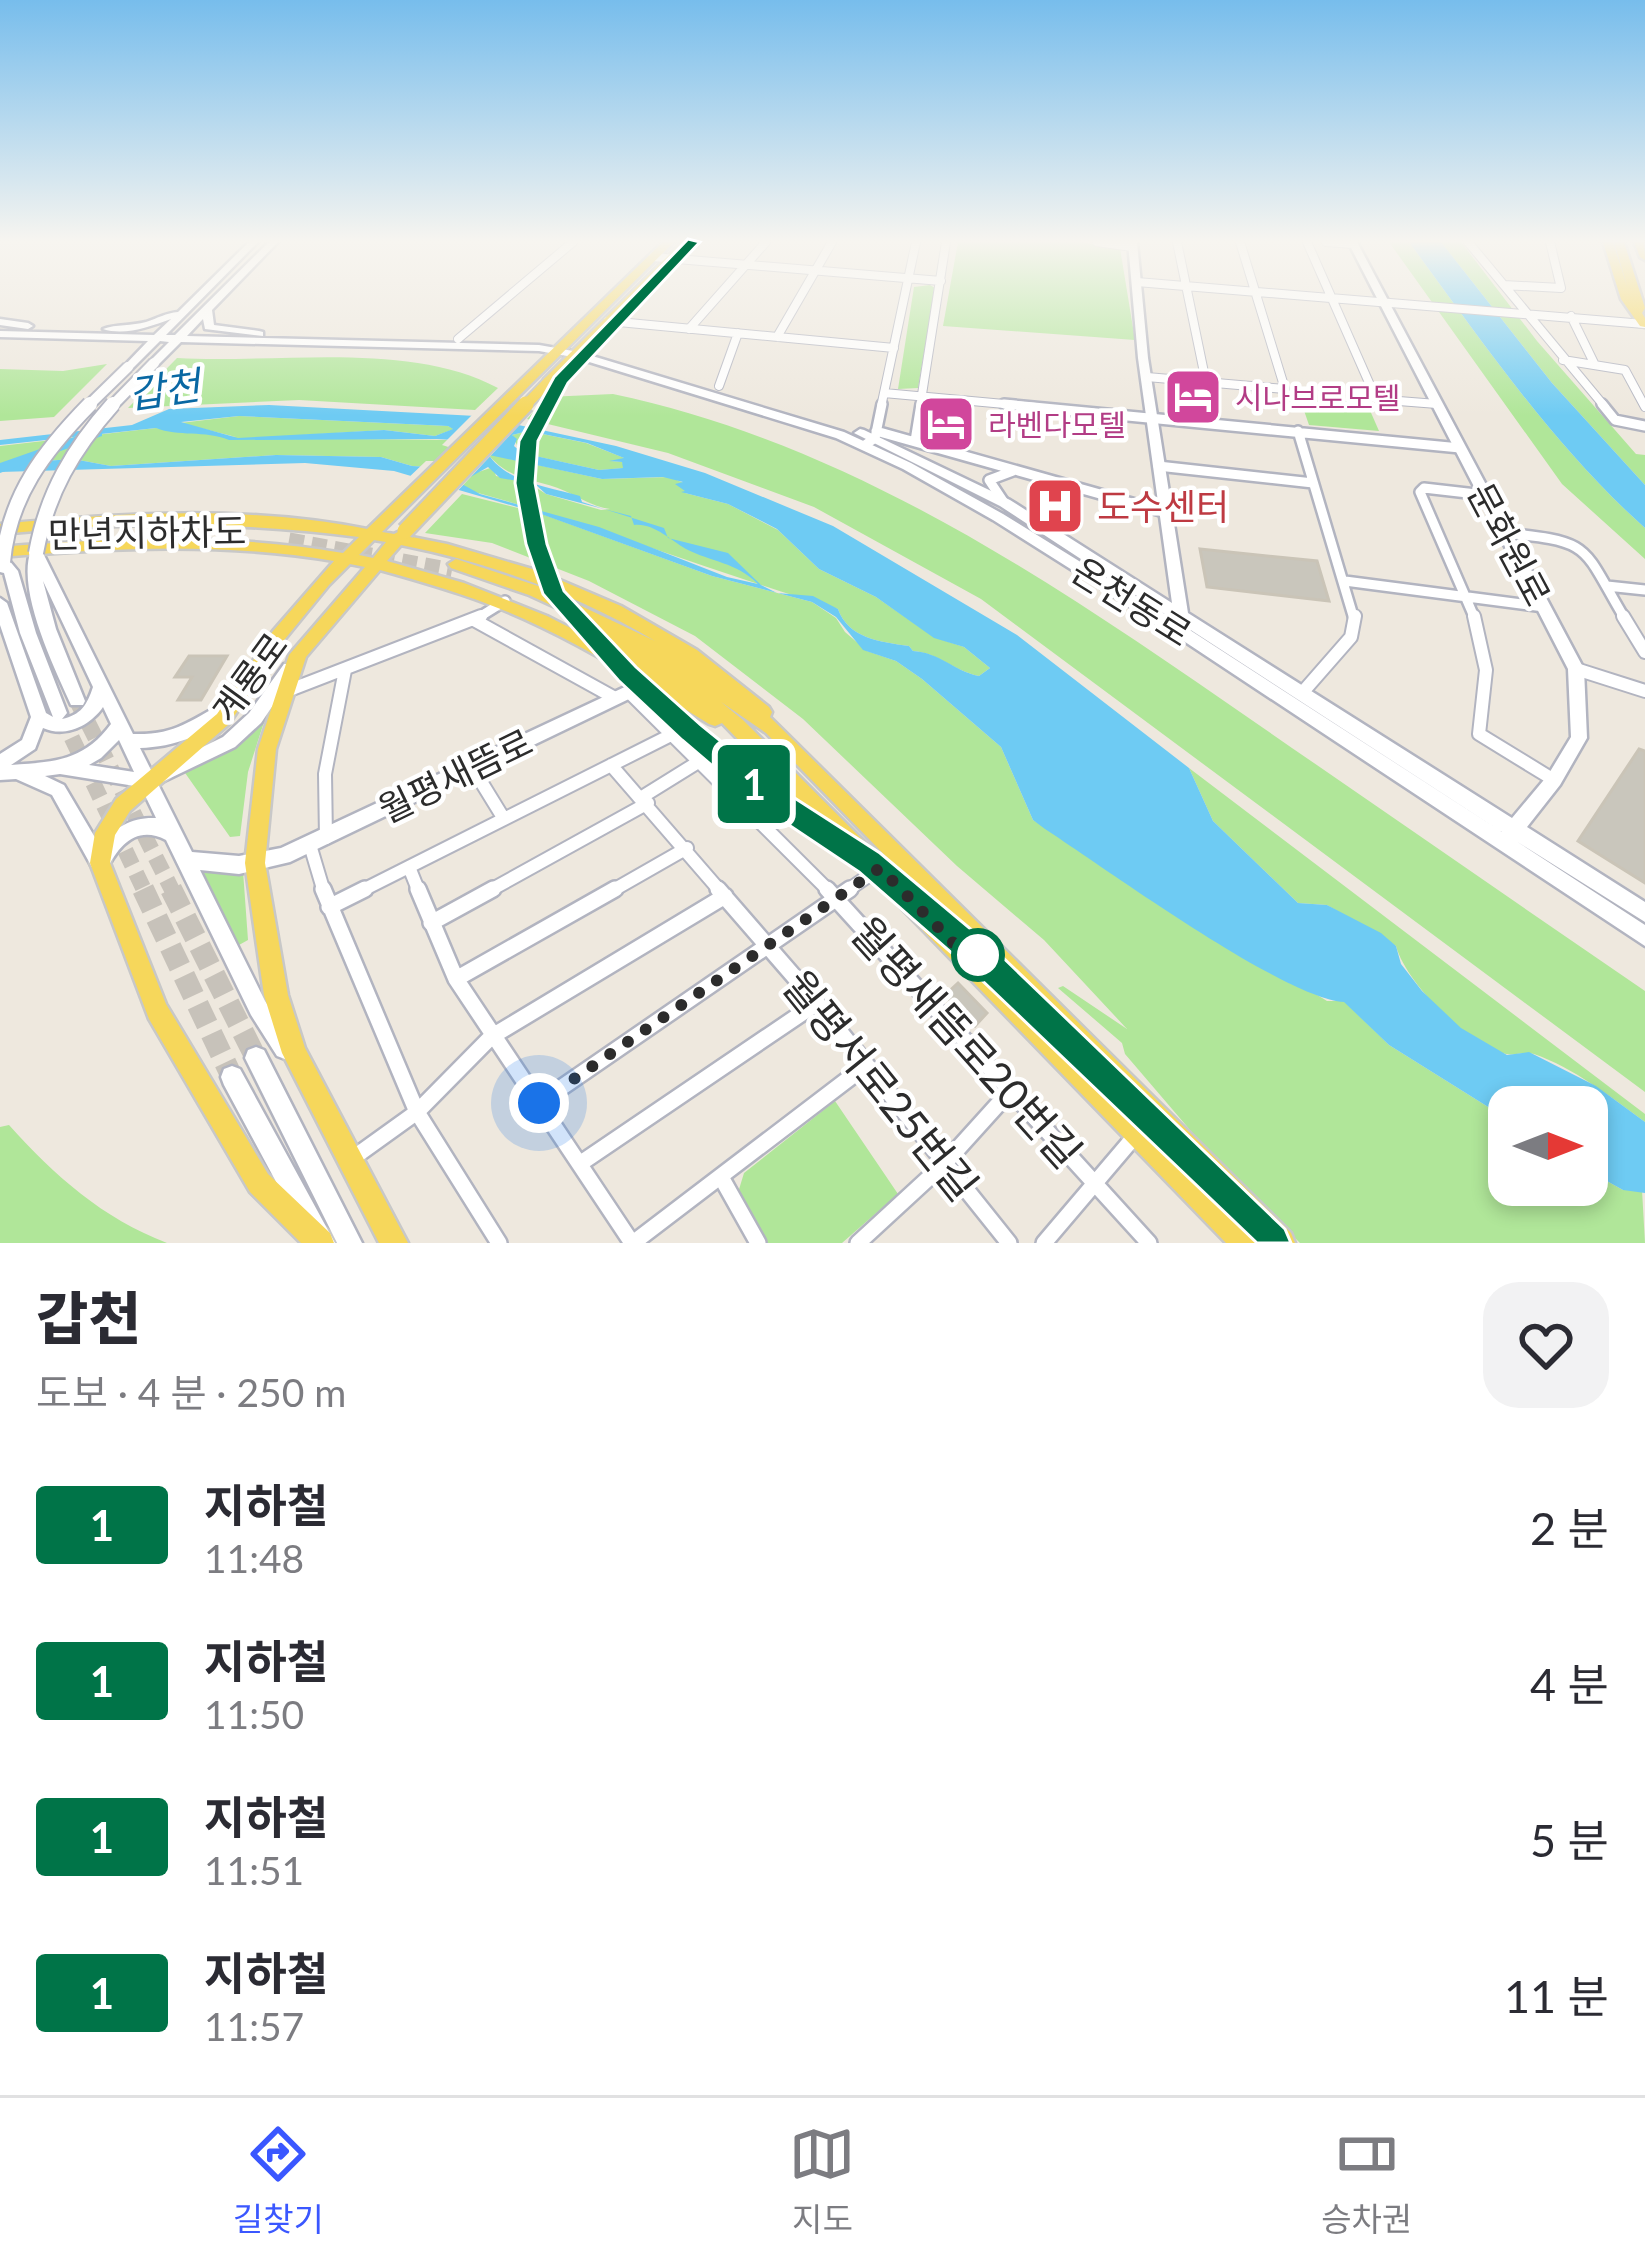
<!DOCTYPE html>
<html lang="ko">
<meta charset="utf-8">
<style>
body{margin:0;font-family:Lato,"Noto Sans KR",sans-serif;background:#f2f2f3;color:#2b2b33;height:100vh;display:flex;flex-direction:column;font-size:45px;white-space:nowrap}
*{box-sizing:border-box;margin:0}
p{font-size:39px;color:#7c7c81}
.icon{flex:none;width:66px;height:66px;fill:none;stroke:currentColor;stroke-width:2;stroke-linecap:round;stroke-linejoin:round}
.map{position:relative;height:1243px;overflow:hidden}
.sheet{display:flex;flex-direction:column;background:#fff;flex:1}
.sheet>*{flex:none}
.badge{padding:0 24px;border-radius:9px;font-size:42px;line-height:78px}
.needle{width:78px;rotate:90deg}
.tools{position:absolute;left:1488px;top:1086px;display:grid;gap:24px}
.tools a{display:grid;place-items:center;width:120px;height:120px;border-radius:24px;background:#fff;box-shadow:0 6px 18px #0003;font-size:60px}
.you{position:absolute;width:60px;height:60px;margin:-30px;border:9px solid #fff;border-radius:50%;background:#1a73e8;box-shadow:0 0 0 18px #1a73e833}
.map>.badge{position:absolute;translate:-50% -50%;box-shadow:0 0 0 6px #fff}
.round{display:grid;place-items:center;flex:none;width:126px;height:126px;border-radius:36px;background:#f2f2f3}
.head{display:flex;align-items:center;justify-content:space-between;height:204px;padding:0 36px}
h1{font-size:57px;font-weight:800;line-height:90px}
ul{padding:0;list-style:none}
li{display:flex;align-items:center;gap:36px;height:156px;padding:0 36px}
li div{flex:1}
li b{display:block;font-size:45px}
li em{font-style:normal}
li .badge{min-width:132px;font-weight:700;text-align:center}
.tabs{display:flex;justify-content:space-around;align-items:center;height:168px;border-top:3px solid #e1e1e2;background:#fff;font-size:33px;color:#7c7c81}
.tabs a{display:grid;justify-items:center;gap:6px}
.tabs .active{color:#3a57ff}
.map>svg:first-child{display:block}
.green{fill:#b0e699}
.water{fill:#6ecbf3;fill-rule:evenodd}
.pier{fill:#eee8de}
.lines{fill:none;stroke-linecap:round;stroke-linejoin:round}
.river{fill:#6ecbf3;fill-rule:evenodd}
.building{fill:#c9c6bc;stroke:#cac4b7;stroke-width:3}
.secondary-tunnel-far1{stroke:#c7c2ba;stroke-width:16;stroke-dasharray:16 9;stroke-linecap:butt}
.secondary-tunnel{stroke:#c7c2ba;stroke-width:22;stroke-dasharray:22 10;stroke-linecap:butt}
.primary-tunnel{stroke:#c7c2ba;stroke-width:15;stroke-dasharray:15 8;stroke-linecap:butt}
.street-far3-casing{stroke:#b2b4c0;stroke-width:10}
.street-far2-casing{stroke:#b2b4c0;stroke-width:14}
.street-far1-casing{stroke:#b2b4c0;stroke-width:16}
.street-casing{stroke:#b2b4c0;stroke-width:20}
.secondary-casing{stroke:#b2b4c0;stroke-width:5}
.primary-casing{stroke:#c8c8c8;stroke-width:5}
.street-far3{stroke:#fff;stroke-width:8}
.street-far2{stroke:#fff;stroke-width:9}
.street-far1{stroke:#fff;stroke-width:12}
.street{stroke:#fff;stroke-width:15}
.secondary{fill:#fff;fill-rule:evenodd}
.primary{fill:#f6d75b;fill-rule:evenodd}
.secondary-bridge-far1-casing{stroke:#b2b4c0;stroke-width:14;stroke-linecap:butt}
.secondary-bridge-casing{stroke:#b2b4c0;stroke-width:18;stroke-linecap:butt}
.primary-bridge-far1-casing{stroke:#c8c8c8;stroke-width:14;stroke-linecap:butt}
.primary-bridge-casing{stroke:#c8c8c8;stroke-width:20;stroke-linecap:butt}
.secondary-bridge-far1{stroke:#fff;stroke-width:10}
.secondary-bridge{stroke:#fff;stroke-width:14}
.primary-bridge-far1{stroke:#f6d75b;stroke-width:10}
.primary-bridge{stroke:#f6d75b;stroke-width:15}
.line{fill:#007448;stroke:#fff;stroke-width:3}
.walk{stroke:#2c2c2c;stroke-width:12;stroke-dasharray:0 21.6}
.stop-dot{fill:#fff;stroke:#007448;stroke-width:6}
.labels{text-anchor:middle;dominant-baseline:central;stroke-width:9;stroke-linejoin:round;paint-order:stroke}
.far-hotel-label{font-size:30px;fill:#b23c85;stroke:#fff;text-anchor:start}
.health-label{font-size:36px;fill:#be3a42;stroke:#fff;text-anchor:start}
.street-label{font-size:36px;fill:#2c2c2c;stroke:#fff}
.water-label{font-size:39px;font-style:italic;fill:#0968a3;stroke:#fff}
.near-street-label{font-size:42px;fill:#2c2c2c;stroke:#fff}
</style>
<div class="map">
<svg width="1645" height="1243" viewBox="0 0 1645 1243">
<rect width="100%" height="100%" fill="#eee8de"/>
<path class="green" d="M958,242h121l41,6 15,92 -192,-14z
M1389,242h20c73,99 144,204 236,286v31l-83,-75z
M1441,242h20l76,99 99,113 9,1v30l-93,-102z
M930,285l5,3 -17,100 -20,1 16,-102z
M177,358c99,6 232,-18 321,30l-23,22 -176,-10 -171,8z
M107,364l-53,53 -54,4v-52l63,2z
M1298,393l67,6 14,32 -70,-6z
M613,394c242,51 443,191 643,329 129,89 259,179 389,268v101l-664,-493 -167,-92 -146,-54 -141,-34 20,-22z
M239,416l209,10 6,3 -19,7 -51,-6 -128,8 198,2 -4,28 -38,-2 -31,-9 -105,-2 -165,11 -38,-7 -73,5v-18l156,-18 80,9 -56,-14z
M528,431l58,12 41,16 -16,2 11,1 3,6 -26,2 -78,-17 -9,-18z
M488,454l114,25 68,-2 18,8 -3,8 43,11 50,26 41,39 57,28 58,40 30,10 26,21 -11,8c-25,-5 -40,-23 -66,-25l-4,-5c-29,-4 -61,-8 -71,-37 -123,-36 -248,-86 -374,-120l-4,-5 7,-8 26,-9 3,9 30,5 20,13 55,16 9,-1c-19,-3 -29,-11 -45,-18 -30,-13 -56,-10 -77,-37z
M462,494l80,20 170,62 100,26 24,16 9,14 22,19 29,10 26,18 79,68 32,73 294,181h17l45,44 120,75v65h78v-15l36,20h19l3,53h-345l-86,-85 -89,-104 -3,-11 -64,-55 5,-2 64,43 -83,-89 -87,-74 -154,-147 -108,-83 -106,-55 -97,-38 -67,-10z
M264,722l-16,50 -8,64 -10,1 -47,-67z
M1189,768l456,346v8c-34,-25 -71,-54 -111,-68 -10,-3 -19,2 -28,0 -38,-9 -100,-71 -110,-108l-69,-41 -29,-2 -85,-82z
M207,868l36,3 5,69 -9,5 -36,-70z
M835,1101l63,93 -56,49h-77l-28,-47 7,-23z
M9,1125c46,51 93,93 158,118h-167v-116z"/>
<path class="water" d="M1409,242h32l111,141 93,102v43c-92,-82 -163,-187 -236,-286z
M269,405l207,11 140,30 89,27 128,53 184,109 172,133 24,53 85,82 29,2 54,28 15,13 5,18 21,27 39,37 46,27 22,-3 67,34 49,36v71l-22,-3 -36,-20v-63h-78v13l-120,-75 -45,-43c-59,-3 -239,-134 -299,-173l-12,-9 -32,-73 -79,-68 -26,-18 -33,-11 -27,-33 -24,-15 -100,-26 -171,-62 -147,-43 -89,-8 -305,9v-8l73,-5 38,7 165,-11 105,2 31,9 38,2 4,-28 -17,-1 -208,1c-24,-10 -51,-3 -73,-12l-156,17v-5l132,-15 37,-16zM239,416l209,10 5,3 -18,7 -51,-6 -146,8 -57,-16zM528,431l59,12 37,15 -15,3 13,1 1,6 -24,2 -77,-17 -8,-7 3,-7 -5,-4zM489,455l113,24 61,-2 20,5 -8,2 10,7 -4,1 47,12 49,25 42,40 57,28 58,41 30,9 26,21 -11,8c-25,-5 -40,-24 -66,-25l-4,-5c-29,-4 -61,-8 -71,-37l-25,-13 -36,-3 -16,-8 -33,-32 -60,-15 -4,-10 -82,-26 -2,-6c-28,-9 -73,-13 -91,-41zM488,467l12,11 35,6 11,10 85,22 3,9c20,-2 36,15 52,24 25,13 50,13 72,35l-31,-7 -128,-50 -119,-33 -20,-11z"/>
<path class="pier" d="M477,410l47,10 -72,77 -47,-16 21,-20h22l13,-10 -19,-6z"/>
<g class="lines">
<path class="river" d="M97,429l5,1v6l-102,37v-10z"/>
</g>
<path class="building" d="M1200,549l117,12 12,40 -122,-14z
M189,656h38l-26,44h-23l14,-23h-17z
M1639,749l6,2v132l-67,-42z
M958,983l29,30 -12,13 -30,-31z"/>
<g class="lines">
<path class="secondary-tunnel-far1" d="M77,701l96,191
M61,715l84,177"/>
<path class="secondary-tunnel" d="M143,889l89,188
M171,889l85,169"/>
<path class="primary-tunnel" d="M289,540l163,30"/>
<defs>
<path id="street-far3" d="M1097,242l35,5
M1177,242l29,140
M1307,242l67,152 12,6 51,4
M1326,242l27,2
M1468,242l137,165
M653,257l288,24
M1137,282l507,42
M1504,285l57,3 -11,-46
M1571,316l23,47
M608,321l286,27
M689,329l77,-87
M777,337l55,-95
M458,339l115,-97
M1563,360l62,10 20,37
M1147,377l138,12 -45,-147
M719,386l19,-53
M884,393l152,14
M881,407l35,-165
M920,407l26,-165"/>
<path id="street-far2" d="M1004,404l456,44
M1602,404l13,16 30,6
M876,431l288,81
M1298,431l56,188
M915,441l6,-37
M865,445l10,-7 7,-34
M1158,466l155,17
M1003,501l-14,-21 24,-9
M1505,533c89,9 76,12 120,86
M1345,581l199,26
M1607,586l38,4
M476,619l29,-18
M1475,619l-55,-127 4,-4 61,7"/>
<path id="street-far1" d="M1474,616l12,54 -7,64 75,46
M1623,616l22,36
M474,620l141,78
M1576,669l69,22
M287,691l194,-75
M629,692l201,200
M1302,693l49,-56 4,-21
M611,765l110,127
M472,767l32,52
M642,797l58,-36
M326,838l-1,-64 20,-104
M310,845l14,47
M409,867l10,25
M359,892l312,-157
M487,892l161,-89
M610,892l77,-44
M845,892l32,-22"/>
<path id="street" d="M323,889l94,223 82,131
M418,889l38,90 176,264
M718,889l99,114 192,240
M827,889l322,354
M329,907l36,-18
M431,923l62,-34
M456,979l159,-90
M539,1103l311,-214
M353,1158l64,-46 74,-75 234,-141
M581,1163l236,-160
M721,1177l37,66
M633,1243l231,-176
M858,1243l87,-80 65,-72
M1044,1243l91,-107"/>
<path id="secondary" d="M249,242h9l-92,93h9l94,-93h9l-66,68 2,15 45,6 4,1v4l-58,-7 -2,-10 -16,17 352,9 40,7 265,80 67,31 92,51 168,104 -171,-112 -146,-73 6,-4 4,1 146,70 162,103 -34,-245 -10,-116h9l11,116 40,255 324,205 36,-43 23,-38 -3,-68 -220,-427h9l227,427 3,69 -27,47 -33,42 118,75v20l-129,-81 129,84v21l-481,-318 -171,-108 -90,-51 -67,-31 -263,-81 -34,-6 -358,-9 -23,23h-8v-4l19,-19 -9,-1 -28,28 -4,1 -5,-3 25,-26 -148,-4v-6l154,4 17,-16c-22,8 -47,17 -68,10 13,-5 29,-3 43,-7 12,-4 20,-9 32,-10zM1179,623h1l322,209z
M0,319l28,4 5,3 -5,3 -28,-4z
M36,548l7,5 90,181c44,1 55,-13 91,-31l6,1 2,5c-22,26 -59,38 -92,39l12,24 71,-35 26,-24 35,-49h12l2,4 -37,55 -26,24 -77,37 34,68 47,4 42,-8 365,-171h12l2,4 -2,4 -368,177 -51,12 -39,-4 65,131 31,47 -3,8 -8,3 -8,-3 -26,-41 -85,-175c-29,-15 -47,5 -59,29l-7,3 -7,-3 -41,-74 -36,-16 -16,1v-26l22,-14 9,-23 -31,-92v-27l7,5 39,110 7,4 -33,-84 -16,-60 -4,-1v-14l8,1 10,12 18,62 31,80 -5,6c19,-4 25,-14 31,-32l-50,-106 13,48 29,72 -2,4h-12c-17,-38 -55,-115 -40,-155zM103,707l8,17c-27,37 -57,38 -100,41l24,-16 8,-21c22,10 47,-2 60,-21zM119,740l15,32 -45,-7 12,-7zM60,774l81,13 15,31c-24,-1 -41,9 -56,28l-36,-61 -19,-9z
M256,1047l8,3 98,193h-25l-92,-185 3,-8z
M232,1066l8,3 95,174h-26l-85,-158 -3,-8 3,-8z"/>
<path id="primary" d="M663,242h11l-292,290 12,2 6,-3 7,5 40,8 92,27 82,35 76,44 72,57 3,5 -2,5 521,516 4,10h-33l-6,-6 3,6h-33l-504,-520 -7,3 -6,-2c-56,-35 -111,-70 -170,-98 -51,-25 -105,-41 -159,-56l-74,87 -30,92 -11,114 23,132 17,53 103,195h-29l-97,-190 -18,-58 -19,-132 13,-114 31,-94 76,-88 -15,-3 -21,21 -44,54 -56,85 -99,87 -15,24 -5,28 56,141 102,170 62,59 4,10h-33l-51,-51 -101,-173 -59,-156 5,-30 21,-34 101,-85 56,-83 61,-70c-112,-19 -222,-13 -334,-4v-10c115,-9 228,-14 343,6l16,-16c-125,-16 -234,-15 -359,-3v-10c121,-11 247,-19 367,5zM374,540l12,2 -13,16 -14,-3zM401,545c90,18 175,49 254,96l-114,-54 -85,-28 -8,5 3,4 78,27 65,30 -5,5 2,4 32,21 -76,-39 -83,-33 -77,-22zM721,702l45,31 386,397 -409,-410z
M682,242h11l-141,143h-8v-6z
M1603,242h10l15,47 -14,-47h10l21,66 -3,5 3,5v9l-5,-1 -19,-27z
M1634,242h10l1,18 -5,-3z"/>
</defs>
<use href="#street-far3" class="street-far3-casing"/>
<use href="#street-far2" class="street-far2-casing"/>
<use href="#street-far1" class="street-far1-casing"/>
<use href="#street" class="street-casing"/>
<use href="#secondary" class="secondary-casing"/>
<use href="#primary" class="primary-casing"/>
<use href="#street-far3" class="street-far3"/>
<use href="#street-far2" class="street-far2"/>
<use href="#street-far1" class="street-far1"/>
<use href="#street" class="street"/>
<use href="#secondary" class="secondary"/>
<use href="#primary" class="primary"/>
<defs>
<path id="secondary-bridge-far1" d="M87,407l41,-40
M111,407l43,-44"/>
<path id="secondary-bridge" d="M36,553c11,-60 37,-104 77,-149
M3,562c6,-66 41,-111 87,-158"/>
<path id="primary-bridge-far1" d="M524,407l24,-25"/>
<path id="primary-bridge" d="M405,531l121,-127"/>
</defs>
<use href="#secondary-bridge-far1" class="secondary-bridge-far1-casing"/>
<use href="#secondary-bridge" class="secondary-bridge-casing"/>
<use href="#primary-bridge-far1" class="primary-bridge-far1-casing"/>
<use href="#primary-bridge" class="primary-bridge-casing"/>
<use href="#secondary-bridge-far1" class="secondary-bridge-far1"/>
<use href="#secondary-bridge" class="secondary-bridge"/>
<use href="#primary-bridge-far1" class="primary-bridge-far1"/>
<use href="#primary-bridge" class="primary-bridge"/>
</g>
<linearGradient id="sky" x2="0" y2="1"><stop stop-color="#77bdec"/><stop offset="0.58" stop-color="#f7f5f0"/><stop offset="1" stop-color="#f7f5f0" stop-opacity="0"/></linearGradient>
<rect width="1645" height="416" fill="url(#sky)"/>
<path class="line" d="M688,239l12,3 -132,141 -30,58 -3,42 12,61 17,47 72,76 65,58 75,61 104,67 111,93 294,283 6,14h-34l-288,-275 -110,-96 -103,-69 -74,-63 -64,-60 -75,-86 -17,-50 -11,-61 4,-42 35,-64z"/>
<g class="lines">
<path class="walk" d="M539,1103l341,-235 90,92 8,-5"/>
</g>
<defs>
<symbol id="hotel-square" viewBox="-11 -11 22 22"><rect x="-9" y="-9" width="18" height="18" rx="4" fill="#d1479c" stroke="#fff"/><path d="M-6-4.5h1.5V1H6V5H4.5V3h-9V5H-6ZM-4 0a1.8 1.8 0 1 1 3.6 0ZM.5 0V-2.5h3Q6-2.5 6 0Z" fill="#fff"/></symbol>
<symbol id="hospital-square" viewBox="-11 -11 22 22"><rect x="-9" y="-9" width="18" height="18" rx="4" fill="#e0444e" stroke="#fff"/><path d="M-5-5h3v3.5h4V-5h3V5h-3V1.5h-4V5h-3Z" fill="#fff"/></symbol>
</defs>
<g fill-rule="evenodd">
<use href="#hotel-square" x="1160" y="364" width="66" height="66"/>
<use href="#hotel-square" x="913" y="391" width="66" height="66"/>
<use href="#hospital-square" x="1022" y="473" width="66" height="66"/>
</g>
<circle class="stop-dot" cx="978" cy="955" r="24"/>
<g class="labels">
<g class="far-hotel-label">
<text x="1235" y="397">시나브로모텔</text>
<text x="988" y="424">라벤다모텔</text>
</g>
<g class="health-label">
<text x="1097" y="506">도수센터</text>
</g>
<g class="street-label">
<text transform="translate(147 532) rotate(-1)">만년지하차도</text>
<text transform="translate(1510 544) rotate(62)">문화원로</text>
<text transform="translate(1132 601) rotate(32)">온천동로</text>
<text transform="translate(249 677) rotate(-54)">계룡로</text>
<text transform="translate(455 775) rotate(-26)">월평새뜸로</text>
</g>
<g class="water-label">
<text transform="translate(164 389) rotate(-8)">갑천</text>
</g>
<g class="near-street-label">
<text transform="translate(967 1042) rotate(48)">월평새뜸로20번길</text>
<text transform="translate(881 1085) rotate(51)">월평서로25번길</text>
</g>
</g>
</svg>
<div class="tools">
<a><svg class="needle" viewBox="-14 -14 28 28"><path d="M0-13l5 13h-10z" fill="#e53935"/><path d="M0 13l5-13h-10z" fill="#7c7c81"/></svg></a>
</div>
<div class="you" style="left:539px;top:1103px"></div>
<b class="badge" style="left:754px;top:784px;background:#007448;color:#fff">1</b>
</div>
<section class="sheet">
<div class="head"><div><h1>갑천</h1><p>도보 · 4 분 · 250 m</p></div><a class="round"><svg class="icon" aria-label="heart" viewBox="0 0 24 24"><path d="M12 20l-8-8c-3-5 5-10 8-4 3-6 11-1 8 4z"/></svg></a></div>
<ul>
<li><span class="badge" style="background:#007448;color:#fff">1</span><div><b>지하철</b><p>11:48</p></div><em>2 분</em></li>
<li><span class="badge" style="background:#007448;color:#fff">1</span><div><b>지하철</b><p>11:50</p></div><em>4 분</em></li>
<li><span class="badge" style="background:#007448;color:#fff">1</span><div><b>지하철</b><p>11:51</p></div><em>5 분</em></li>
<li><span class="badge" style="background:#007448;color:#fff">1</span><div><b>지하철</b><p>11:57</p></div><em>11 분</em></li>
</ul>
</section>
<nav class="tabs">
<a class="active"><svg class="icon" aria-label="directions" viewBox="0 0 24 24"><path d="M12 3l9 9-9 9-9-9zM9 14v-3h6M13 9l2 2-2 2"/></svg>길찾기</a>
<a><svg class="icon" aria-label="map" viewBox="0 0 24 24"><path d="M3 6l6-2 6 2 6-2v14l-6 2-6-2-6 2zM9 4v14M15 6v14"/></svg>지도</a>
<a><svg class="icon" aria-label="tickets" viewBox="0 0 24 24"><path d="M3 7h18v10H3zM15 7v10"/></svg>승차권</a>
</nav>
